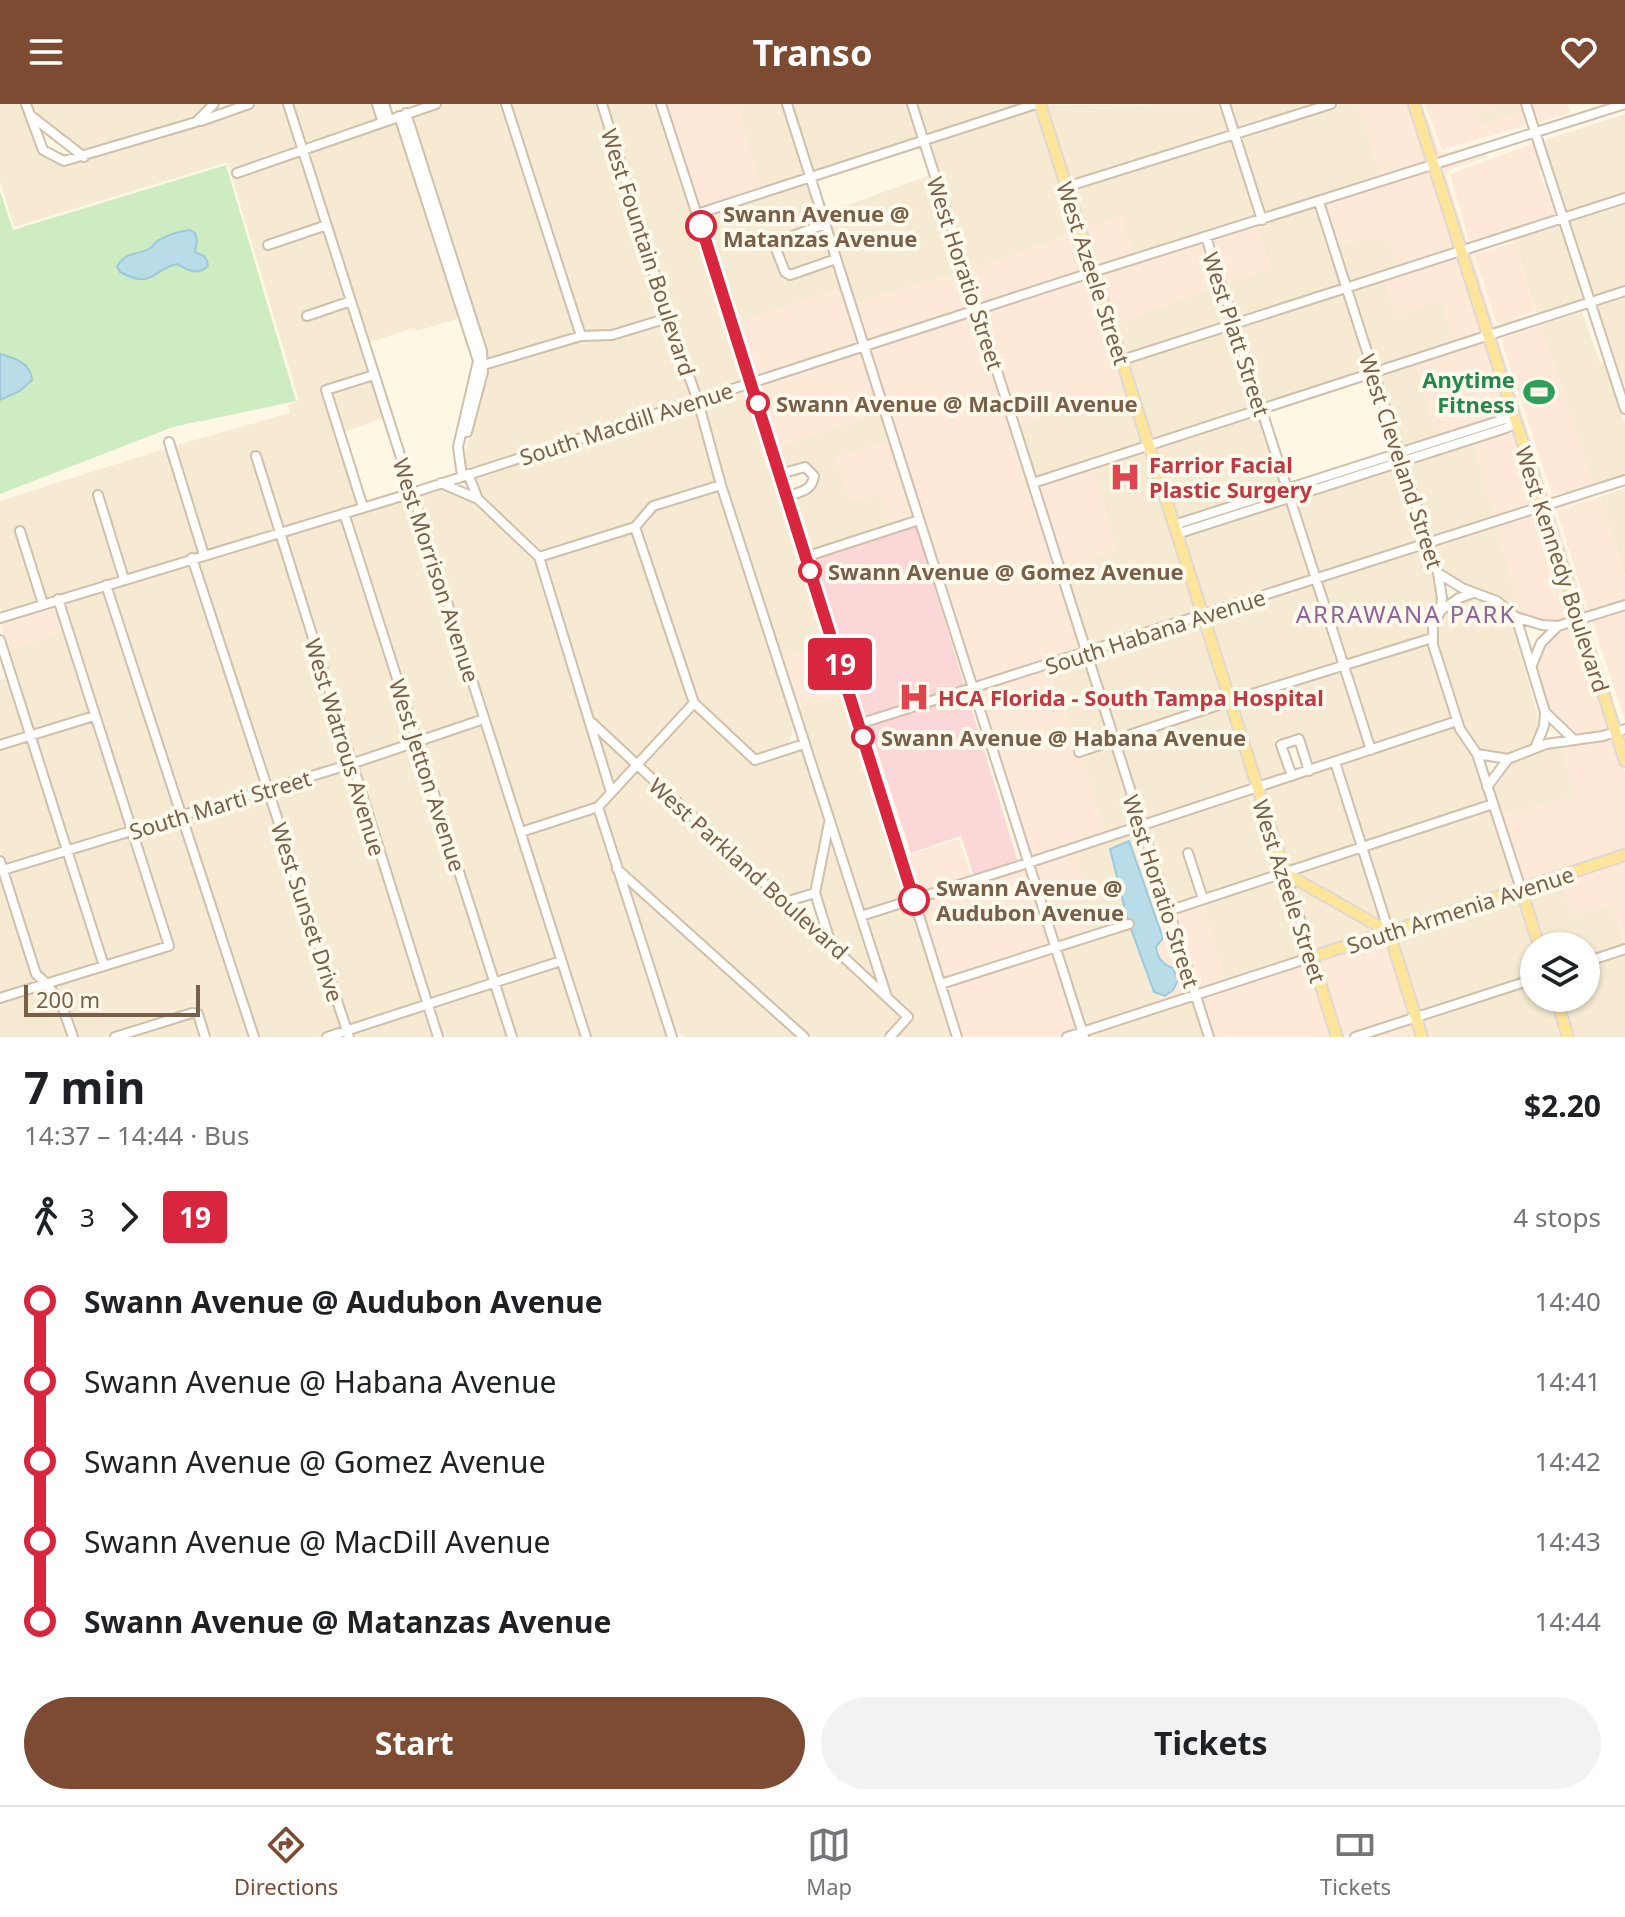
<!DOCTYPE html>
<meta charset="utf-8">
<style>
body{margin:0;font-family:"Noto Sans",sans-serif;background:#f2f2f2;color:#202124;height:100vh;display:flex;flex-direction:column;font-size:30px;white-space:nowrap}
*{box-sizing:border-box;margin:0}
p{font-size:26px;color:#757577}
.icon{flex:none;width:44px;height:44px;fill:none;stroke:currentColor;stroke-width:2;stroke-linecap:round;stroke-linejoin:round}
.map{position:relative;height:933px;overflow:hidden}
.details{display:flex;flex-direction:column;background:#fff;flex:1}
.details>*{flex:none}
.badge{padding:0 16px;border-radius:6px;font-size:28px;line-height:52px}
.fabs{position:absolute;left:1520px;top:828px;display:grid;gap:16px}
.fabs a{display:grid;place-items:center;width:80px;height:80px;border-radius:50%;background:#fff;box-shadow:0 2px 6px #0004;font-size:40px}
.scale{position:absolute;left:24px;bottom:20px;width:176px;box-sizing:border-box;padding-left:8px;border:4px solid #785f48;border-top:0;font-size:22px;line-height:28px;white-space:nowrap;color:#785f48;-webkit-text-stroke:6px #fffaec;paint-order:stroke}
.map>.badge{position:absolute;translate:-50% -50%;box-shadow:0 0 0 4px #fff}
.legs{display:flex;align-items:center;gap:12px;height:88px;padding:0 24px;font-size:26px}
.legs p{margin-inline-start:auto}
.summary{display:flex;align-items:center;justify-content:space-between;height:136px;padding:0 24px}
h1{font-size:44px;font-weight:700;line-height:60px}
.button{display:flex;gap:16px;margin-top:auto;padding:16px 24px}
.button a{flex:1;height:92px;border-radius:48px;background:#7d4a32;color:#fff;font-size:32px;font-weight:700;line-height:92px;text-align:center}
.button a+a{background:#f2f2f2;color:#202124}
ul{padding:0 24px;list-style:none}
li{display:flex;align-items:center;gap:28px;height:80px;font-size:30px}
li i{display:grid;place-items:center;width:12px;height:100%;margin:0 10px;background:currentColor}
li i::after{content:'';width:20px;height:20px;margin:-10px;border:6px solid;border-radius:50%;background:#fff}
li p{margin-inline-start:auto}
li:first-child i{background:linear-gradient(#0000 50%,currentColor 0)}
li:last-child i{background:linear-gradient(currentColor 50%,#0000 0)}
header{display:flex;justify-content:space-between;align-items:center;height:104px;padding:0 24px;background:#7d4a32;color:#fff;font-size:36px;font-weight:700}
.menu{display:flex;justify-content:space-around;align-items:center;height:112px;border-top:2px solid #e0e0e0;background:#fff;font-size:22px;color:#757577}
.menu a{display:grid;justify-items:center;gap:4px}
.menu .on{color:#7d4a32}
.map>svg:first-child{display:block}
.residential{fill:#f6ead2}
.commercial{fill:#fee8d8}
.medical{fill:#fcd7d7}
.green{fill:#ceecc2}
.water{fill:#b8dce8;stroke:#9dcadb;stroke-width:2}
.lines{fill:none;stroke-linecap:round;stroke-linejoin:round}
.minor-casing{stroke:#d0bfaa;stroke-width:12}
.major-casing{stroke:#dfd9d3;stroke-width:14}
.minor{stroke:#fff;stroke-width:8}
.major{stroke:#ffe59a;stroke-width:10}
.line-1-casing{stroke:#fff;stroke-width:18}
.line-1{stroke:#d7263d;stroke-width:12}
.stop-1-dot{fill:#fff;stroke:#d7263d;stroke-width:4}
.labels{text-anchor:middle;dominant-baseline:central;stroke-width:8;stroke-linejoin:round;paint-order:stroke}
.stop-label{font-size:22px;font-weight:bold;fill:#785f48;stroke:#fffaec;text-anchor:start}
.street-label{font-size:22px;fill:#785f48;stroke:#fffaec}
.leisure-label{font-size:22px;font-weight:bold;fill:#27864d;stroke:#fffaec;text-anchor:end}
.health-label{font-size:22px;font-weight:bold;fill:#be3a42;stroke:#fffaec;text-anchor:start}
.neighbourhood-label{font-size:24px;letter-spacing:2px;fill:#8f639c;stroke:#fffaec}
</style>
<header><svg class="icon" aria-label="menu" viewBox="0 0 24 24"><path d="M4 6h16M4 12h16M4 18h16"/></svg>Transo<svg class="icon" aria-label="heart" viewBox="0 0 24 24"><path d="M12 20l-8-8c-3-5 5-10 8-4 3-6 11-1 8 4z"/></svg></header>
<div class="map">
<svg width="1625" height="933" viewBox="0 0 1625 933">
<rect width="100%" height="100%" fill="#fdf7e4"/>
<path class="residential" d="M0,0h22l17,48 25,12 20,-3 174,-57h24l17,44 -66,24 2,5 66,-23 22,69 -59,21 2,5 59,-20 22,70 -44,16 2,5 44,-15 21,68 -48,16 36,116 -77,23 -23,-76 -6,2 23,76 -68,21 -33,-105 116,-33 -2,-8 11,-5 -71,-236 -3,-1 -211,64 -14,-46z
M30,0h179l-15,16 -110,34 -51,-41z
M290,0h84l4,15 -73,27z
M446,0h57l74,230 -90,26 -77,-245z
M510,0h88l66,212 -52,16 -29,1z
M605,0h53l89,278 -47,15 -28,-80z
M727,0h57l22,71 -45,15 -24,-84 -9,2z
M791,0h118l10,34 -107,35z
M916,0h110l-100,32z
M1221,0l10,29 -162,51 -26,-79z
M1229,0h92l-84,27z
M1341,0h17l24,75 -117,37 -26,-79z
M1503,0h20l2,7 -48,16 -4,-13z
M1037,3l40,125 -109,38 -40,-128z
M1625,10v81l-59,17 -21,-61v-11z
M396,15l79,242 -1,3 -14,-46 -43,13 -5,-3 -44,15 -61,-191z
M1232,35l26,79 -125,38 -50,-26 -13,-41z
M931,71l31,97 -108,31 -29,-90z
M808,77l13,41 -43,16 -6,12 9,23 53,-10 8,24 -106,37 -35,-108z
M1625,96v88l-31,8 -25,-76z
M1316,102l26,81 -106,34 -11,-37 44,-16 -13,-43z
M1559,119l25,76 -44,17 -3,-1 -24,-76v-3z
M823,124l9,29 -42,14 -2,-1 -9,-21 2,-5z
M1387,132l11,32 -50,17 -12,-40z
M1400,170l-16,6 57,20 15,43 -80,26 -26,-78z
M1218,182l12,37 -106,33 -10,-32z
M1344,189l25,78 -105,34 -26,-78z
M1625,189v90l-5,-3 -24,-74z
M1582,208l18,51 5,-1 20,62v53l-32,10 -52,-162z
M666,218l28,77 -229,72 -2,-11 24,-93 94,-28z
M1232,225l25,78 -105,35 -26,-80z
M1415,258l23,77 -36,12 -25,-76z
M372,275l13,38 -41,15 4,18 -18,-58z
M1127,282l18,58 -110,35 -17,-54z
M749,284l81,256 -50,13 -55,-173 -23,-81z
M696,301l21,78 -64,20 -20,21 -93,30 -59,-58 -9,-21z
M881,307l9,30 -55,16 44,37 12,31 -83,28 -16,-55 20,-8 4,-6 1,-9 -3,-6 -7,-5 -24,6 -7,-22z
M1259,309l24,75 -107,34 -23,-74z
M1473,338l22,77 -64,21 -25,-76z
M167,344l33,105 -73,22 -27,-83 -6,2 26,83 -75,23 -23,-73 -6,3 23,72 -37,12 -2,-9v-104z
M1147,346l51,163 -109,35 -26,-80 54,-19 -25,-79 -55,15z
M1399,362l25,76 -106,33 -24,-75z
M440,382l36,15 60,58 71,232 -11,14 -73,23 -107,-333z
M1625,384v89l-25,-80z
M719,385l76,235 -7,22 -32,11 -59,-56 -58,-174 16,-19z
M410,393l70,220 -60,21 -72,-223z
M1287,398l25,76 -107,33 -25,-76z
M341,413l72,223 -59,20 -71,-226z
M1496,421l19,67 -6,12 -19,-11 -21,-5 -28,-17 -8,-26z
M633,427l57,171 -54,59 -44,-42 -48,-160z
M276,432l71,226 -77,24 -74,-226z
M1426,444l9,27 3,24 -9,37 -83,25 -26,-80z
M190,458l74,226 -79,24 -75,-225z
M1313,479l26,80 -107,34 -25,-80z
M104,485l74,225 -44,13 -72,-226z
M1473,492l22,7 15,13 30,109 -6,19 -25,11 -30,-3 -16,-24 -27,-84 1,-17 6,-13 13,-11z
M56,499l34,111 -57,18 -26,-81 57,-21z
M1200,515l25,80 -109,37 -25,-83z
M1429,538l24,77 -80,27 -25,-79z
M1085,552l25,82 -32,11 -28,-81z
M1341,565l25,79 -55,19 -9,-29 -22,4 7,33 -27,9 -26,-81z
M8,573l18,57 -26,8v-62z
M845,590l65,204 -47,14 -67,-205z
M1227,601l26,81 -109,36 -26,-80z
M694,603l58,56 50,-15 24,74 -14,68 -26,9 -145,-133z
M92,616l36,109 -58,18 -35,-109z
M482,619l75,237 -60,19 -75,-236z
M1455,621l19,32 15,45 -125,42 -25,-80z
M596,628l36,34 -19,20z
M28,636l35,109 -58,17 -5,-16v-102z
M1112,640l25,80 -31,11 -26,-81z
M415,641l75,236 -60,20 -75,-235z
M1561,642l14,50 -75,19 -9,-28 19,-26 36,-14z
M1333,662l25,80 -71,23 -25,-79z
M349,664l75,235 -75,24 -77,-235z
M636,667l268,246 -19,20h-76l-188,-170 -19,-59z
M1255,688l26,79 -75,24 -16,-45 -6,1 15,46 -28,10 -25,-79z
M265,690l77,235 -25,8h-59l-72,-219z
M1490,704l27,79 -126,41 -25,-78z
M596,707l17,58 55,168h-79l-64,-203z
M180,716l70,217h-41l-7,-25 -11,-2 -86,27h-28l-24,-52 120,-37 -37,-115z
M1139,726l27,83 -11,2 -22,-66 -11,-4 -12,4 18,72 -38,12 -12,-40 8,-3 -12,-39z
M129,731l36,109 -58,19 -35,-110z
M830,731l49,148 -45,-43 -16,-48z
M1360,748l23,73 -90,-52z
M65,751l35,110 -52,15 -9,-7 -32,-101z
M0,770l32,101 8,8 -40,12z
M1283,773l24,78 -82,27 -22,-79z
M625,776l174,157h-115l-12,-10z
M1291,776l90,51 -67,22z
M1561,777l12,34 39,-10 13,41 -39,13v-13h-43l-18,-55z
M1519,789l15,53v30l-115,37 -26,-80z
M912,800l42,133h-60l19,-21 -23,-23 -25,-75z
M1130,822l28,77 -73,25 -26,-78z
M1625,848v85h-54l-12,-39h27v-33z
M559,861l23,72h-67l-17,-52z
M1534,878v16h18l12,39h-138l-6,-18z
M46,883l12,17 12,33h-70v-36z
M492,883l16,50h-66l-10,-30z
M1193,895l12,38h-118l-1,-3z
M426,905l9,28h-83l-1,-4z
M191,912l4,1 7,20h-77z"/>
<path class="commercial" d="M665,0h62l1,4 9,-2 24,84 -62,20z
M1358,0h52l19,60 -47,15z
M1417,0h5l17,47 7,2 36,-11 2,5 -48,15z
M1425,0h78l-30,10 4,13 48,-16 1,14 -84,25z
M1529,0h38l3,9 -31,9 -7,-7z
M1532,40l6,8 5,19 -4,1 17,45 -79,25 -8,-1 -19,-67z
M1486,49l1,4 -34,11 -7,7 21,67 3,2 -7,3 -25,-79z
M1431,66l25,79 -58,19 -11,-32 -51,9 -13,-41z
M1123,112l10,40 -37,12 -13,-38z
M1256,121l14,43 -45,16 -15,-45z
M1077,128l12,38 -109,36 -12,-36z
M1510,134v2l-38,15 22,70 39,-11 2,3 -45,14 -25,-79z
M1204,137l14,45 -104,38 -16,-50z
M1514,138l21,69 -38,13 -23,-69z
M1458,150l26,79 -28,10 -15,-43 -45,16 -12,-36z
M962,168l11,36 -107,35 -12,-40z
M1091,172l36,110 -109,39 -36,-114z
M842,183l18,58 -106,35 -18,-56z
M975,209l108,337 -108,35 -107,-337z
M1541,221l52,162 -25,8 -2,-3 -14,3 -51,-156z
M1505,230l-7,5 51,157h16l-20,7 -53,-166z
M1485,235l26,79 -73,21 -23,-76z
M862,247l19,60 -105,37 -20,-63z
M1514,323l24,78 -43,14 -22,-77z
M890,337l25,77 -24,7 -12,-31 -29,8 -15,-45z
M1092,365l25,80 -54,19 -26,-83z
M1594,389l1,3 -41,15 31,97 5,5 -9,2 -34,-107z
M1600,393l25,80v25l-32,9 -6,-3 -30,-97z
M1540,406l35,108 -16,5 -16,-1 -24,-7 -10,-11 6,-12 -19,-67z
M56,499l8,27 -57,21 -7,-30z
M1625,507v109l-33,-99z
M1577,519l34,107 -37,5 -26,-25 -13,-44 9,-21 15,-16z
M830,540l15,50 -49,13 -16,-50z
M1050,564l28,81 -3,1 1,5 4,-1 26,81 -76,25 -53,-169z
M866,621l42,130 51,-16 13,39 -55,18 -54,-170z
M1613,632l12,36v79l-101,34 -24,-70 75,-19 -14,-49h-15z
M1074,747l12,39 -8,3 12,40 -33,11 -25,-79z
M1625,754v85l-13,-38 -39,10 -12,-33 -34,8z
M1026,763l25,79 -108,34 -24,-78z
M1203,799l22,79 -27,9 -25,-79z
M1166,809l25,80 -33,11 -4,-12 11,3 -2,-31 -7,-17 7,-9 -8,-23z
M1386,832l26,79 -72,22 -24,-78z
M1053,848l25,78 -21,7h-95l-17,-51z
M1309,857l24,76h-120l-13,-40z
M1414,917l4,16h-53z"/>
<path class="medical" d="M916,422l102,336 -44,14 -13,-40 -50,17 -97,-294z"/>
<path class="green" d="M226,61l70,236 -123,26 -173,67v-303l13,39z"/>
<path class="water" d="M190,126l5,3 2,7 -2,12c8,3 12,4 13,14 -12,10 -18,5 -31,-2 -26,6 -23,26 -57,8l-3,-6c11,-16 21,-10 33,-18 4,-2 5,-6 9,-8 9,-5 21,-9 31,-10z
M0,250c15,4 31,9 32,26l-12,11 -20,9z
M1129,737l34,97 -7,9c2,12 6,17 17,21l5,12 -5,10 -8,6 -11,-4 -24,-66 3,-1 -2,-5 -3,1 -18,-72z"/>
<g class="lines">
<defs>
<path id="minor" d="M26,0l4,11 54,42
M288,0l298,933
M377,0l5,16
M384,0l5,15
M506,0l75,232
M602,0l66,214 30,83 23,84 165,509
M661,0l110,339 186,594
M787,0l297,933
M912,0l297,933
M1225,0l37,116
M1526,0l99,305
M406,9l76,238 1,21 -16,60
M30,11l13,35 21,11 132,-39 18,-18
M399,12l79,245 -20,86 4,29
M201,17l48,-17
M237,69l199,-69
M1066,83l265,-83
M1319,98l119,371 4,25 -2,14 -7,14v19l27,84 17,25 44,135
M697,110l339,-110
M825,120l-46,17 -3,8 9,23 5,3 46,-16
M1206,133l165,513
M268,141l59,-20
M307,212l44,-15
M1122,256l503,-162
M480,262l101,-30 31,-1 56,-17
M169,338l35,113
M256,352l182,581
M468,370l10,25 61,58 72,235
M780,370l25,-7 9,9c-2,15 -14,16 -27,20
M441,379l37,16
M1033,379l592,-192
M98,391l26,84
M363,403l-37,-117 48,-15
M344,409l168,524
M635,423l59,176 61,57 49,-16
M1175,425l5,-6 325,-104 11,4
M1175,425l8,3 323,-104 10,-5
M20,427l23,73
M539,453l96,-30 18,-21 68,-21
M805,453l114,-37
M192,454l157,479
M1438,469l24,15 35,13 19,16 26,8 16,1 67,-21
M106,481l148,452
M1440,507l19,-13 14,-5
M1516,513l29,95 -1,14 -8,20
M0,514l412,-125 681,-221 532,-168
M0,536l104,326
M1532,561l9,-22 16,-16
M1545,608l27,26
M589,616l319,297 -18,20
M859,620l766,-244
M0,641l94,-29
M1079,648l157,-53 196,-61
M1477,650l31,5 38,-15 57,-8 22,-7
M1335,658l54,170
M1292,672l-11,-31 18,-6 10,32
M1487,683l21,-28
M598,703l74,230
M829,719l-14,70 15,48
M521,728l77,-25 96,-104
M1188,749l15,46
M0,757l36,113 11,10 14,19 12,34
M617,765l187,168
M0,767l351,-107 133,-45
M785,798l30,-9
M1168,807l325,-107
M861,812l167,-53 429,-142
M1586,858l39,-13
M941,880l188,-60
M0,894l169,-52 -111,-347
M115,933l77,-24 6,1 7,23
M327,933l234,-76
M1067,933l245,-80 -27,-84
M1355,933l179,-58"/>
<path id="major" d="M1040,0l245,769 104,59
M1414,0l211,657
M1521,785l18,57
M1389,828l33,105
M1556,894l12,39
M1337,933l-25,-80 313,-102"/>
</defs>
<use href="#minor" class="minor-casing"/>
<use href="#major" class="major-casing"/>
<use href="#minor" class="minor"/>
<use href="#major" class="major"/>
</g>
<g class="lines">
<defs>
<path id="line-1" d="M701,122l213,674"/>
</defs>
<use href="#line-1" class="line-1-casing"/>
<use href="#line-1" class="line-1"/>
</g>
<defs>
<symbol id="stadium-bare" viewBox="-9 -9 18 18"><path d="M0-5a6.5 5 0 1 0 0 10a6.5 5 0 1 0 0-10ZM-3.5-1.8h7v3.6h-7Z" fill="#2e9e5b" stroke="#fffaec" stroke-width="2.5" paint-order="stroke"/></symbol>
<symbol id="hospital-bare" viewBox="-9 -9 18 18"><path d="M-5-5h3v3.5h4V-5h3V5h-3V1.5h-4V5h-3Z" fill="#e0444e" stroke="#fffaec" stroke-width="2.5" paint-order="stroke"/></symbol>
</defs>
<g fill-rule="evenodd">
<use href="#stadium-bare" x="1517" y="266" width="44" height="44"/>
<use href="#hospital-bare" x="1103" y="351" width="44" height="44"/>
<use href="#hospital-bare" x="892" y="571" width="44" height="44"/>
</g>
<g class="stop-1-dot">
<circle cx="701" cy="122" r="14"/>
<circle cx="758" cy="299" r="10"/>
<circle cx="810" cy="467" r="10"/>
<circle cx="863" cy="633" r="10"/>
<circle cx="914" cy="796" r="14"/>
</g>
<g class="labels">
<g class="stop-label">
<text x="723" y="109">Swann Avenue @<tspan x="723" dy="25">Matanzas Avenue</tspan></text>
<text x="776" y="299">Swann Avenue @ MacDill Avenue</text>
<text x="828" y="467">Swann Avenue @ Gomez Avenue</text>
<text x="881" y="633">Swann Avenue @ Habana Avenue</text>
<text x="936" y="783">Swann Avenue @<tspan x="936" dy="25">Audubon Avenue</tspan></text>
</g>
<g class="street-label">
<text transform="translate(649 148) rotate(72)">West Fountain Boulevard</text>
<text transform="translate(966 169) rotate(72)">West Horatio Street</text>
<text transform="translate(1094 169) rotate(72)">West Azeele Street</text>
<text transform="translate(1237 230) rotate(72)">West Platt Street</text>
<text transform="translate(626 319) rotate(-18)">South Macdill Avenue</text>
<text transform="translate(1402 357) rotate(72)">West Cleveland Street</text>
<text transform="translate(1563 465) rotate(72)">West Kennedy Boulevard</text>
<text transform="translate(437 466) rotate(72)">West Morrison Avenue</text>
<text transform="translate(1155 527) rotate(-18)">South Habana Avenue</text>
<text transform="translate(346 643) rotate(73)">West Watrous Avenue</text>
<text transform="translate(428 671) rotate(72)">West Jetton Avenue</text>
<text transform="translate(220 700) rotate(-17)">South Marti Street</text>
<text transform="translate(749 764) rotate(42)">West Parkland Boulevard</text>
<text transform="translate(1162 787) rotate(72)">West Horatio Street</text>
<text transform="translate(1290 787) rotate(72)">West Azeele Street</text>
<text transform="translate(1460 805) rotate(-18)">South Armenia Avenue</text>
<text transform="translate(308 808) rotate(72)">West Sunset Drive</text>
</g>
<g class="leisure-label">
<text x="1515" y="275">Anytime<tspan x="1515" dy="25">Fitness</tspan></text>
</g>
<g class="health-label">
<text x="1149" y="360">Farrior Facial<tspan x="1149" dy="25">Plastic Surgery</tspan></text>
<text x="938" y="593">HCA Florida - South Tampa Hospital</text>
</g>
<g class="neighbourhood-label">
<text x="1406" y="509">ARRAWANA PARK</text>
</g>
</g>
</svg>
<div class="fabs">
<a><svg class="icon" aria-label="layers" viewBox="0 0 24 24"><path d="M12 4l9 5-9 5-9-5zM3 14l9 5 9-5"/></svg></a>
</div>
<div class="scale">200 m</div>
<b class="badge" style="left:840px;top:560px;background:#d7263d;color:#fff">19</b>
</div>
<section class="details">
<div class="summary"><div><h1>7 min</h1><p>14:37 – 14:44 · Bus</p></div><b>$2.20</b></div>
<div class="legs"><svg class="icon" aria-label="walk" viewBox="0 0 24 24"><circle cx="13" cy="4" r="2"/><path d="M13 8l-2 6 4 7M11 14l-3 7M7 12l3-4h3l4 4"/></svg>3<svg class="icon" aria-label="forward" viewBox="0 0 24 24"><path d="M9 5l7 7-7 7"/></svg><b class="badge" style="background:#d7263d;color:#fff">19</b><p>4 stops</p></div>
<ul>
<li><i style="color:#d7263d"></i><b>Swann Avenue @ Audubon Avenue</b><p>14:40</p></li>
<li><i style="color:#d7263d"></i><span>Swann Avenue @ Habana Avenue</span><p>14:41</p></li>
<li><i style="color:#d7263d"></i><span>Swann Avenue @ Gomez Avenue</span><p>14:42</p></li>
<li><i style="color:#d7263d"></i><span>Swann Avenue @ MacDill Avenue</span><p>14:43</p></li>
<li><i style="color:#d7263d"></i><b>Swann Avenue @ Matanzas Avenue</b><p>14:44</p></li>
</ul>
<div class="button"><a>Start</a><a>Tickets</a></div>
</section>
<nav class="menu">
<a class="on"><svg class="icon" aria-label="directions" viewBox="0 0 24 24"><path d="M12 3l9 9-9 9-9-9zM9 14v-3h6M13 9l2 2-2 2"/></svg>Directions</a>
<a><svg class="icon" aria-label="map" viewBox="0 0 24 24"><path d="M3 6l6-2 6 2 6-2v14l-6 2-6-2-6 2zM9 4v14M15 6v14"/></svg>Map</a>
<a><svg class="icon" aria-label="tickets" viewBox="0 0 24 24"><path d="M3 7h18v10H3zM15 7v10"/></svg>Tickets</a>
</nav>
